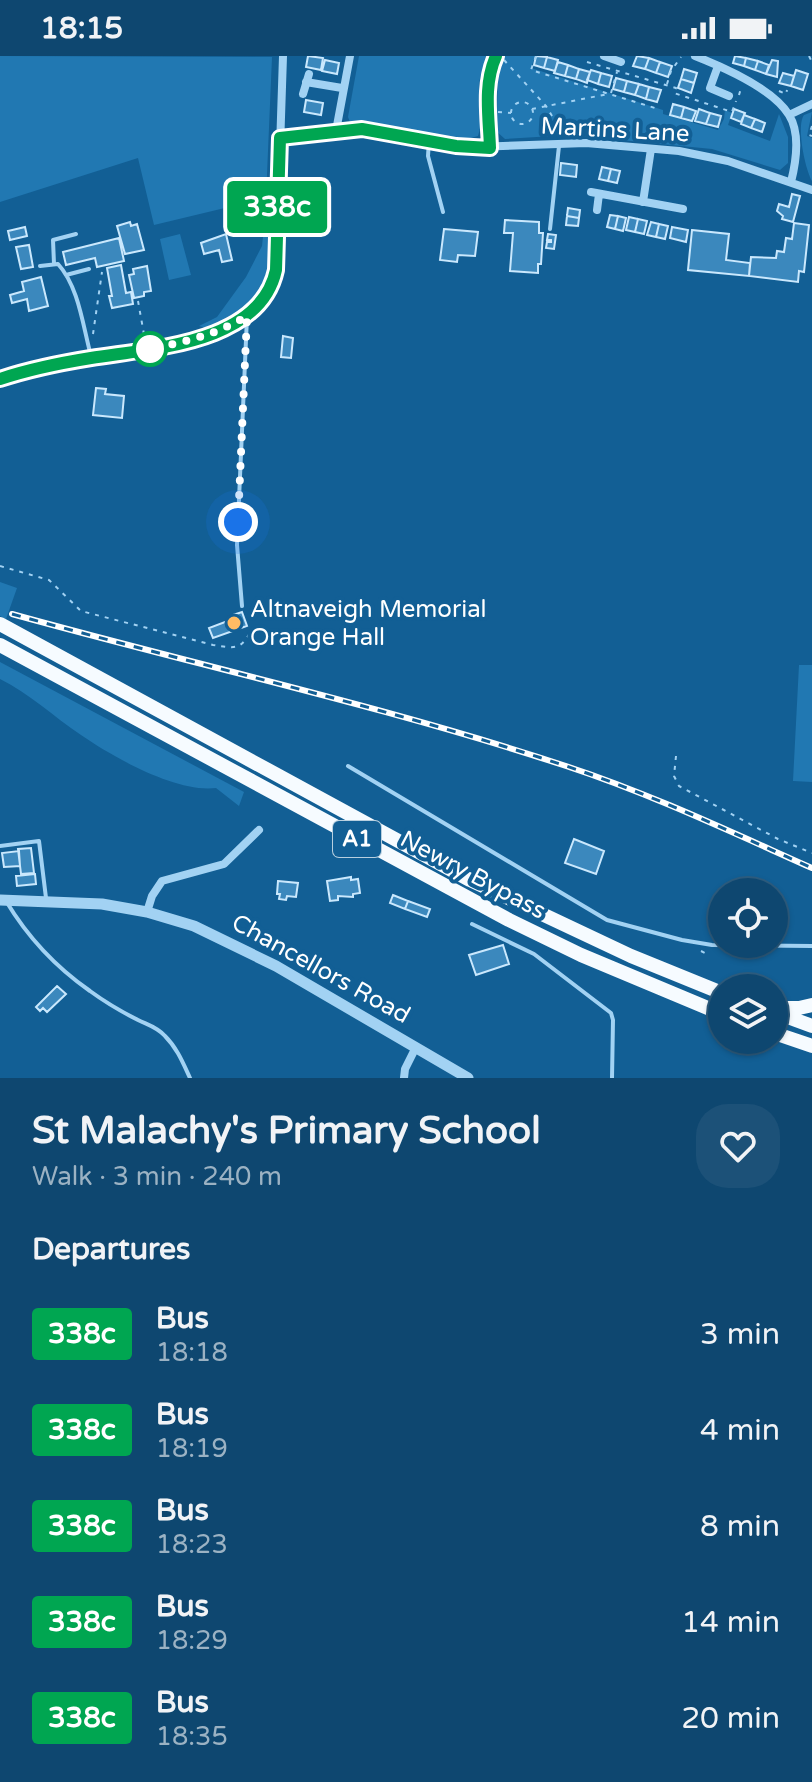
<!DOCTYPE html>
<meta charset="utf-8">
<style>
body{margin:0;font-family:"Varela Round",sans-serif;background:#1c5178;color:#f1f3f6;height:100vh;display:flex;flex-direction:column;font-size:30px;white-space:nowrap}
*{box-sizing:border-box;margin:0}
p{font-size:26px;color:#9bb2c3}
.icon{flex:none;width:44px;height:44px;fill:none;stroke:currentColor;stroke-width:2;stroke-linecap:round;stroke-linejoin:round}
.map{position:relative;height:1022px;overflow:hidden}
.details{display:flex;flex-direction:column;background:#0e4770;flex:1}
.details>*{flex:none}
.badge{padding:0 16px;border-radius:6px;font-size:28px;line-height:52px}
.controls{position:absolute;left:708px;top:822px;display:grid;gap:16px}
.controls a{display:grid;place-items:center;width:80px;height:80px;border-radius:50%;background:#0e4770;box-shadow:0 2px 6px #0004,0 0 0 2px #2e5f83;font-size:40px}
.you{position:absolute;width:40px;height:40px;margin:-20px;border:6px solid #fff;border-radius:50%;background:#1a73e8;box-shadow:0 0 0 12px #1a73e833}
.map>.badge{position:absolute;translate:-50% -50%;box-shadow:0 0 0 4px #fff}
h2{padding:0 32px;font-size:30px;line-height:72px}
.round{display:grid;place-items:center;flex:none;width:84px;height:84px;border-radius:32px;background:#1c5178}
.head{display:flex;align-items:center;justify-content:space-between;height:136px;padding:0 32px}
h1{font-size:38px;font-weight:700;line-height:60px}
ul{padding:0;list-style:none}
li{display:flex;align-items:center;gap:24px;height:96px;padding:0 32px}
li div{flex:1}
li b{display:block;font-size:30px}
li em{font-style:normal}
li .badge{min-width:88px;font-weight:700;text-align:center}
.status{display:flex;justify-content:space-between;align-items:center;height:56px;padding:0 40px;background:#0e4770;direction:ltr}
.status svg{height:22px;fill:currentColor}
.map>svg:first-child{display:block}
.green{fill:#2178b2}
.building{fill:#3b88bd;stroke:#cae8fd;stroke-width:2}
.lines{fill:none;stroke-linecap:round;stroke-linejoin:round}
.path{stroke:#a2d2f3;stroke-width:2;stroke-dasharray:4 6;stroke-linecap:butt}
.service{stroke:#a2d2f3;stroke-width:4}
.minor{stroke:#a2d2f3;stroke-width:8}
.tertiary{stroke:#a2d2f3;stroke-width:11}
.trunk{stroke:#f6fbff;stroke-width:14}
.rail-casing{stroke:#fff;stroke-width:6}
.rail{stroke:#125f95;stroke-width:3;stroke-dasharray:9;stroke-linecap:butt}
.line-casing{stroke:#fff;stroke-width:18}
.line{stroke:#00a651;stroke-width:12}
.walk{stroke:#fff;stroke-width:8;stroke-dasharray:0 14.4}
.stop-dot{fill:#fff;stroke:#00a651;stroke-width:4}
.poi-dot{fill:#ffbb64;stroke:#125f95;stroke-width:3}
.labels{text-anchor:middle;dominant-baseline:central;stroke-width:8;stroke-linejoin:round;paint-order:stroke}
.shield{fill:#125f95;stroke:#b8cfdf;stroke-width:2}
.shield-label{font-size:22px;font-weight:bold;fill:#fff}
.street-label{font-size:24px;fill:#fff;stroke:#125f95}
.poi-label{font-size:24px;fill:#fff;stroke:#125f95;text-anchor:start}
</style>
<div class="status"><b>18:15</b><svg viewBox="0 0 49 12"><path d="M0 12V9h3v3zM5 12V6h3v6zM10 12V3h3v9zM15 12V0h3v12zM26 1h20v11H26zM47 4h2v5h-2z"/></svg></div>
<div class="map">
<svg width="812" height="1022" viewBox="0 0 812 1022">
<rect width="100%" height="100%" fill="#125f95"/>
<path class="green" d="M0,0l272,1 -6,141 -112,27 -16,-67 -138,44z
M359,0h129c-4,10 -9,20 -9,32 1,15 4,33 -1,48l-14,4 -98,-19 -16,1 -2,-5z
M505,0h30l-4,12 132,42v4l55,16 6,-11 1,-9 7,3 -4,12 42,16 9,-27 9,23v26l-8,7 -68,-21 -142,-14 -65,4 -9,-8c3,-23 -2,-54 9,-75z
M812,56l-5,24 5,2v43c-7,-12 -16,-55 -8,-66z
M265,161l6,2c-2,62 -2,84 -65,109l-7,-2 18,-9 29,-40 16,-31z
M180,178l11,41 -22,5 -9,-41z
M0,526l17,6 -11,31 -6,-3z
M0,606l244,130 -5,14 -23,-18c-40,5 -103,-31 -135,-53 -27,-18 -52,-42 -81,-56z
M799,609h13v117l-19,-1z"/>
<path class="building" d="M308,0l15,2 -2,12 -15,-3z
M536,0l11,1 -3,11 -10,-3z
M637,0l12,2 -4,11 -12,-3z
M735,0l11,2 -2,8 -11,-3z
M547,1l11,3 -3,11 -11,-3z
M649,2l11,4 -4,11 -11,-4z
M746,2l12,3 -3,9 -11,-4z
M325,4l14,3 -2,11 -15,-3z
M772,4l6,1 -1,16 -11,-3z
M758,5l11,4 -3,9 -11,-4z
M558,6l10,3 -3,11 -11,-3z
M660,6l12,4 -4,11 -12,-4z
M568,9l11,4 -3,10 -11,-3z
M579,13l11,3 -3,11 -11,-4z
M684,13l13,4 -3,10 -13,-4z
M591,14l10,3 -3,11 -11,-4z
M796,14l12,4 -5,16 -12,-4z
M601,17l11,3 -3,11 -11,-3z
M783,17l11,3 -3,10 -12,-3z
M616,22l11,3 -3,11 -11,-3z
M681,23l13,4 -3,10 -13,-5z
M627,25l12,3 -4,11 -11,-3z
M639,28l10,3 -3,12 -11,-4z
M649,31l12,3 -4,12 -11,-3z
M306,44l17,3 -2,12 -17,-3z
M673,48l11,3 -3,11 -11,-3z
M684,51l12,4 -4,10 -11,-3z
M699,53l11,4 -4,11 -11,-3z
M734,53l11,4 -4,9 -10,-4z
M710,57l11,3 -3,11 -12,-3z
M744,59l11,4 -4,9 -10,-4z
M755,63l10,4 -3,9 -11,-4z
M561,107l16,2 -1,12 -16,-2z
M602,111l9,2 -3,12 -9,-2z
M611,113l9,2 -3,12 -9,-2z
M792,138l8,2 -7,26 -11,-3 1,-3 -6,-5 2,-7 10,3z
M568,152l12,2 -1,8 -12,-2z
M610,159l8,1 -3,13 -8,-2z
M567,160l12,2 -1,8 -12,-1z
M618,160l8,2 -3,13 -8,-2z
M629,161l9,2 -3,13 -9,-2z
M638,163l9,2 -3,13 -9,-2z
M505,164l34,2v11h4l-2,31h-3v9l-28,-2 3,-38h-9z
M130,166l1,4 6,-2 7,26 -19,4 -8,-28z
M651,166l8,2 -3,13 -9,-2z
M794,167l15,2 -5,47 -5,-1 -1,11 -49,-6 2,-19 25,1 1,-7 7,1 2,-14 6,1z
M659,168l9,2 -3,13 -9,-2z
M25,171l2,9 -17,4 -2,-9z
M672,171l16,3 -2,12 -16,-4z
M444,173l34,3 -3,24 -17,-1 -1,7 -17,-2z
M692,174l37,4 -3,26 24,3 -1,13 -61,-6z
M226,178l6,26 -10,2 -3,-12 -15,4 -3,-11z
M548,178l8,1 -2,14 -8,-1 1,-6h4v-2h-4z
M119,182l5,23 -27,6 -2,-9 -29,7 -3,-13z
M29,189l4,22 -12,2 -5,-22z
M121,209l5,28 5,-1 2,12 -21,4 -3,-12h3l-5,-28z
M147,210l4,25 -7,1v4l-10,2 -5,-23 5,-1 -1,-5z
M41,221l7,29 -19,5 -2,-12 -15,4 -2,-8 14,-4 -2,-9z
M283,280l10,2 -2,20 -10,-1z
M96,332l10,1 -1,5 19,2 -2,22 -29,-3z
M242,556l5,14 -34,12 -4,-10 24,-9v-4z
M574,783l30,12 -8,23 -31,-11z
M31,792l3,25 -13,1 -3,-25z
M19,795l1,15 -16,1 -2,-14z
M35,818l1,10 -19,2 -1,-10z
M351,821v3l7,-1 2,14 -7,1v3l-15,-1v4l-8,1 -3,-20z
M278,825l20,2 -2,14 -9,-1 -1,4 -7,-1 1,-5h-3z
M393,839l15,6 -3,8 -15,-6z
M408,845l22,8 -3,8 -22,-8z
M503,889l6,19 -33,11 -7,-20z
M57,930l9,8 -19,18 -4,-4 -3,3 -4,-4z"/>
<g class="lines">
<path class="path" d="M536,0l-5,14 124,38
M809,0l3,6
M504,4l42,46 18,30
M587,6l89,26 -2,5 58,19 4,-11
M667,28l4,-13 10,-14
M779,35l7,3 1,-4
M611,37l6,-21
M739,39l2,-7
M511 57a11 11 0 1 1 22 0a11 11 0 1 1-22 0Z
M532,53l76,-15
M498,56l13,1
M812,70l-3,9 3,1
M138,245l7,39
M93,278l9,-62
M0,510l49,14 32,31 132,34c22,3 27,6 38,-14
M676,700l-2,20 5,10 99,53 34,14
M701,895l8,4"/>
<path class="service" d="M429,84l-1,16 15,56
M550,173l9,-83
M54,208l-1,-24 23,-6
M40,210l18,-2c21,23 25,63 33,92
M66,219l23,-6
M242,550l-5,-61 10,-228
M348,710l259,154 75,20 30,5 100,1
M0,790l39,-5 7,57
M6,845c21,35 51,67 84,90 15,11 32,21 48,29 10,5 19,7 27,16 12,12 18,27 25,42
M472,868l62,30 77,59 2,7 -1,58"/>
<path class="minor" d="M604,0l17,6
M695,0c28,11 78,33 94,59 12,19 7,47 2,67
M718,10l-8,22 19,8
M306,26l36,6
M303,38l6,-20
M789,59l23,-11
M336,75l14,-75
M280,82l82,-9 112,18 112,-4 93,8 49,10 84,29
M490,92c-2,-31 -7,-63 6,-92
M591,136l92,17
M643,146l8,-53
M597,154l2,-16
M0,323c30,-10 60,-16 91,-21 48,-8 116,-11 156,-41 15,-13 24,-28 29,-47l7,-214
M147,856l5,-16 10,-15 62,-17 35,-34
M404,1022l1,-9 11,-22"/>
<path class="tertiary" d="M0,844l102,4 45,8 47,14 82,40 192,112"/>
<path class="trunk" d="M0,568l470,256 161,76 91,37
M0,589l509,275 72,35 141,59
M774,952h25l13,-3
M774,956l38,14
M774,977l38,13"/>
<defs>
<path id="rail" d="M12,558c184,51 372,92 554,152 85,28 165,66 246,102"/>
</defs>
<use href="#rail" class="rail-casing"/>
<use href="#rail" class="rail"/>
</g>
<g class="lines">
<defs>
<path id="line" d="M0,323c30,-10 60,-16 91,-21 61,-10 169,-14 185,-88l4,-132 82,-9 94,17 34,2c-1,-31 -7,-63 6,-92"/>
</defs>
<use href="#line" class="line-casing"/>
<use href="#line" class="line"/>
<path class="walk" d="M150,293h-3c35,-6 69,-14 100,-33l-9,206"/>
</g>
<circle class="stop-dot" cx="150" cy="293" r="16"/>
<circle class="poi-dot" cx="234" cy="567" r="8"/>
<g class="labels">
<rect class="shield" x="333" y="765" width="48" height="36" rx="6"/>
<g class="shield-label">
<text x="357" y="783">A1</text>
</g>
<g class="street-label">
<text transform="translate(615 74) rotate(3)">Martins Lane</text>
<text transform="translate(473 819) rotate(28)">Newry Bypass</text>
<text transform="translate(321 913) rotate(29)">Chancellors Road</text>
</g>
<g class="poi-label">
<text x="250" y="553">Altnaveigh Memorial<tspan x="250" dy="28">Orange Hall</tspan></text>
</g>
</g>
</svg>
<div class="controls">
<a><svg class="icon" aria-label="locate" viewBox="0 0 24 24"><circle cx="12" cy="12" r="6"/><path d="M12 2v4M12 18v4M2 12h4M18 12h4"/></svg></a>
<a><svg class="icon" aria-label="layers" viewBox="0 0 24 24"><path d="M12 4l9 5-9 5-9-5zM3 14l9 5 9-5"/></svg></a>
</div>
<div class="you" style="left:238px;top:466px"></div>
<b class="badge" style="left:277px;top:151px;background:#00a651;color:#fff">338c</b>
</div>
<section class="details">
<div class="head"><div><h1>St Malachy's Primary School</h1><p>Walk · 3 min · 240 m</p></div><a class="round"><svg class="icon" aria-label="heart" viewBox="0 0 24 24"><path d="M12 20l-8-8c-3-5 5-10 8-4 3-6 11-1 8 4z"/></svg></a></div>
<h2>Departures</h2>
<ul>
<li><span class="badge" style="background:#00a651;color:#fff">338c</span><div><b>Bus</b><p>18:18</p></div><em>3 min</em></li>
<li><span class="badge" style="background:#00a651;color:#fff">338c</span><div><b>Bus</b><p>18:19</p></div><em>4 min</em></li>
<li><span class="badge" style="background:#00a651;color:#fff">338c</span><div><b>Bus</b><p>18:23</p></div><em>8 min</em></li>
<li><span class="badge" style="background:#00a651;color:#fff">338c</span><div><b>Bus</b><p>18:29</p></div><em>14 min</em></li>
<li><span class="badge" style="background:#00a651;color:#fff">338c</span><div><b>Bus</b><p>18:35</p></div><em>20 min</em></li>
</ul>
</section>
